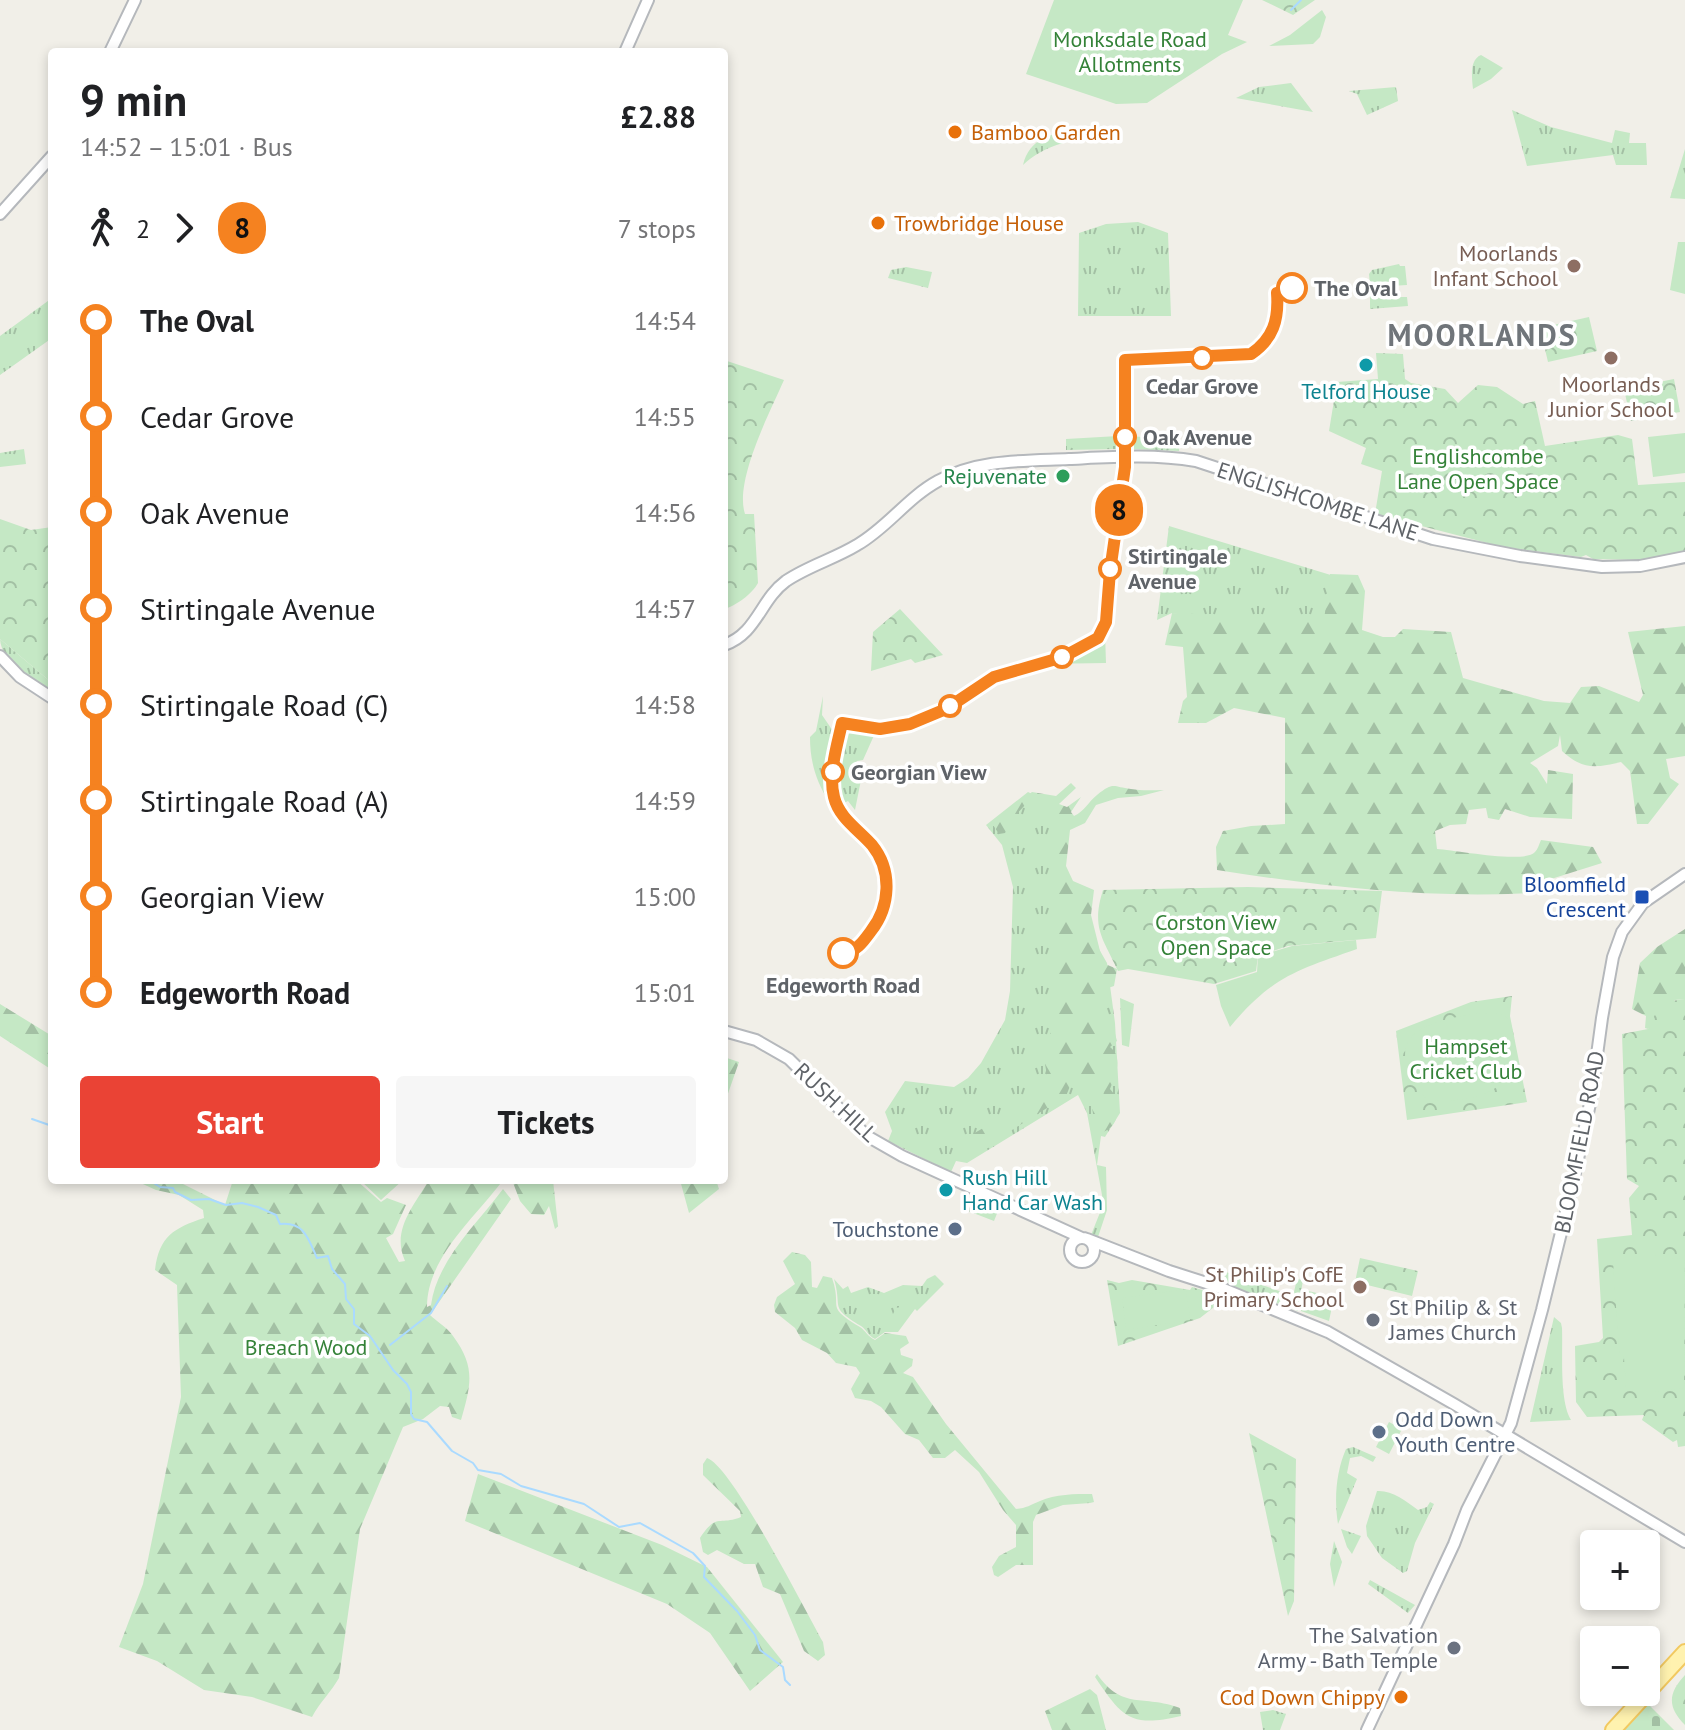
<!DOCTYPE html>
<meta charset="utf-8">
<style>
body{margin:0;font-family:"PT Sans",sans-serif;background:#f6f6f6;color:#202124;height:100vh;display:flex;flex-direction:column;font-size:30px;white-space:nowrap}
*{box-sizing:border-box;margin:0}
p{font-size:26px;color:#757577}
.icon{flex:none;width:44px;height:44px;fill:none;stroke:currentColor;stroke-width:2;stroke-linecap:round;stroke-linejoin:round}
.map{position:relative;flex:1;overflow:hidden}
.details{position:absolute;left:48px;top:48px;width:680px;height:1136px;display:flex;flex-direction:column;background:#fff;border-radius:8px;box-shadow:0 4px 12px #0003}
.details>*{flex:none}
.badge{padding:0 16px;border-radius:26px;font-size:28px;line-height:52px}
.buttons{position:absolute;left:1580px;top:1530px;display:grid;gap:16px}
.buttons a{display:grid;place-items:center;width:80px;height:80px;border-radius:8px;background:#fff;box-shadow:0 4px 12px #0003;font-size:40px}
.map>.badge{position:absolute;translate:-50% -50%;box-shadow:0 0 0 4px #fff}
.legs{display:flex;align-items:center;gap:12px;height:88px;padding:0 32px;font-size:26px}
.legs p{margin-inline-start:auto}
.head{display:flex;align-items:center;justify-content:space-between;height:136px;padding:0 32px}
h1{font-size:44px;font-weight:800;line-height:60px}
.action{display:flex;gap:16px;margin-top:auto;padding:16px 32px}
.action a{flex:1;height:92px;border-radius:8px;background:#ea4335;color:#fff;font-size:32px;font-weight:800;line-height:92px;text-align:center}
.action a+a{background:#f6f6f6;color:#202124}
ul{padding:0 32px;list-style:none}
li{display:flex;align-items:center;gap:28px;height:96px;font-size:30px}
li i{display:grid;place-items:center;width:12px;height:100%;margin:0 10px;background:currentColor}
li i::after{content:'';width:20px;height:20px;margin:-10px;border:6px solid;border-radius:50%;background:#fff}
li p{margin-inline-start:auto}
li:first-child i{background:linear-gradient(#0000 50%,currentColor 0)}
li:last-child i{background:linear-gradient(currentColor 50%,#0000 0)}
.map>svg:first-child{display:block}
.grass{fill:url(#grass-tufts)}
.forest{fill:url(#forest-firs)}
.cemetery{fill:url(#cemetery-stones)}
.park{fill:url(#park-crowns)}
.garden{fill:#c5e8c5}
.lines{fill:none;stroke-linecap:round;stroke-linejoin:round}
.stream{stroke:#aadaff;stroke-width:2}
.minor-casing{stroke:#b5b8bc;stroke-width:14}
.major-casing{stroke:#f2c960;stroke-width:18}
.minor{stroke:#fff;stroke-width:10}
.major{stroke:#fff2af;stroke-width:14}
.line-1-casing{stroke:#fff;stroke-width:18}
.line-1{stroke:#f58220;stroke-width:12}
.food-dot{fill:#e8710a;stroke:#fff;stroke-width:3}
.education-dot{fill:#8d6e63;stroke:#fff;stroke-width:3}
.stop-1-dot{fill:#fff;stroke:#f58220;stroke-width:4}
.culture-dot{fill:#0f9aa8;stroke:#fff;stroke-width:3}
.leisure-dot{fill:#2e9e5b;stroke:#fff;stroke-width:3}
.transit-dot{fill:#1a4fb4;stroke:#fff;stroke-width:3}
.service-dot{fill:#5c6f8a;stroke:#fff;stroke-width:3}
.worship-dot{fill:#6b7280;stroke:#fff;stroke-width:3}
.labels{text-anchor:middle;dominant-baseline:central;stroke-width:7;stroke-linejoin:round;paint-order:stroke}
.park-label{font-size:22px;fill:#348238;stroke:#fff}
.food-label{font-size:22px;fill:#c56008;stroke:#fff;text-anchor:start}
.education-label{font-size:22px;fill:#785e54;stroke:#fff;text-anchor:end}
.stop-label{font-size:22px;font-weight:bold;fill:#5f6368;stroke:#fff;text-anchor:start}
.culture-label{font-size:22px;fill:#0d838f;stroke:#fff}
.leisure-label{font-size:22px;fill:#27864d;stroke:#fff;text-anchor:end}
.street-label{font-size:22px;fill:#5f6368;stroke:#fff}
.transit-label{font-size:22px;fill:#164399;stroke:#fff;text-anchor:end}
.service-label{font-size:22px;fill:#4e5e75;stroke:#fff;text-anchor:end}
.worship-label{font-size:22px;fill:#5b616d;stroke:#fff;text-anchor:start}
.district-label{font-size:30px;font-weight:bold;letter-spacing:2px;fill:#70757a;stroke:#fff}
</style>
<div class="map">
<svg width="1685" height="1730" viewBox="0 0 1685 1730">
<defs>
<pattern id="grass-tufts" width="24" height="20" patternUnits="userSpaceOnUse" patternTransform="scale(2)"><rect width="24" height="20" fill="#c5e8c5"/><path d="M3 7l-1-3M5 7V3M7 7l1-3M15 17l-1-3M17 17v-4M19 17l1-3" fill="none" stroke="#a3c0a4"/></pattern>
<pattern id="forest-firs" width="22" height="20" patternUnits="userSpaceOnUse" patternTransform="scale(2)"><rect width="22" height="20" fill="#c5e8c5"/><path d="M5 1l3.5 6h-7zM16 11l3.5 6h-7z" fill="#a3c0a4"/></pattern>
<pattern id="cemetery-stones" width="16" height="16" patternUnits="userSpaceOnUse" patternTransform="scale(2)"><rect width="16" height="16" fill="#c5e8c5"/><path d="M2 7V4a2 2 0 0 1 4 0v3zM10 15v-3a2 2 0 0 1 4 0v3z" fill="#a3c0a4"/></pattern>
<pattern id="park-crowns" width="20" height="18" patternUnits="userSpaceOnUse" patternTransform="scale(2)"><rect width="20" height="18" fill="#c5e8c5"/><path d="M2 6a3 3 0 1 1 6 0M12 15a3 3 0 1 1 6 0" fill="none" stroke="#a3c0a4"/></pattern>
</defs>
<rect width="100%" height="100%" fill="#f1efe8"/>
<path class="grass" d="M1322,10l4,7 -6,20 -7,7 -44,2 21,-11z
M1481,55l22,13 -12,11 -18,10c-1,-11 -4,-29 8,-34z
M1291,83l22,29 -77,-14 23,-11z
M1396,87l2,14 -31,14 -10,-21 -8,-3z
M1512,110l39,17 61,16 3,-13 15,3 -1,10h17l1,22h-31l-3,-10 -86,11z
M1076,131l16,7c-25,2 -50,9 -69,27 6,-26 29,-33 53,-34z
M1685,149v50l-15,-1z
M1138,222l30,11 3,83h-93l1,-83 27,-9z
M1399,264l1,2h5l2,19 -33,2 -4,-2 -1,-11 3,-4z
M906,267l26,5 -4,16 -40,-10 3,-8z
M1397,292l1,5h9l1,9 -38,3v-14z
M52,298v40l-52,37v-39z
M1118,436l1,13 -53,1v-11z
M1130,436l50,4 -1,11 -49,-2z
M24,449l2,15 -26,3v-14z
M1169,526l165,50 -6,65 -156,-28 -15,7z
M1105,633l1,30 -62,1c22,-5 46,-13 61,-31z
M0,639l52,44v10c-18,-11 -51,-31 -52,-54z
M823,696l-1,19 11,16c-6,23 -11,47 -1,70l-3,1c-13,-21 -19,-40 -19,-65l6,-6z
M849,728l27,3 -13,29 -6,1 -3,5 8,9 -7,35 -7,-9 -6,3c-13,-16 -4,-59 7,-76z
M1028,792l32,15 5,60 25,48 9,34 8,14 8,60 5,90 -15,24 -4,-1 -4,29 9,2 1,43 -9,27 -7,-2 12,-30 -1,-10 -15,-82 -9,-18 -111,68 -11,-2 -5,11 -63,-31 4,-10 -7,-19 20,-31 49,6 14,-9 13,-15 24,-43 5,-29 3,-104 -11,-42 -16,-20z
M1120,998l14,6 -5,43 -7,-2z
M975,1196l25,10 -6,15 -26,-10z
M1226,1272l67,24 4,-17 6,1 -5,31 -68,-25 -5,-9z
M935,1275l9,9 -27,27 -2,-2 -17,23h-13l-10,7c-8,-4 -8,-9 -14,-13 -33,-20 -18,-17 -27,-47l9,10 5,-3 3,7 17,-6 16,6 19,-8 19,1 5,-7z
M1554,1317l7,6 1,5c1,23 -3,73 9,92l-41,2z
M1353,1447l23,10 -3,5 -12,-6 -11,2 -3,15 10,6 -19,45c-4,-25 -2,-52 8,-75z
M1377,1491c15,-1 29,10 41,19l9,-3 3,-5 4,2 -19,39 -8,28 -4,2 -21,-15 -15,-22 -1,-10z
M1341,1529l20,7 -9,18 -5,-7z
M1334,1541l8,21 -8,25 -4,-23z
M1370,1580l45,25 -7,8 -40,-29z
M1273,1710l13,4 -6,16h-17l-3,-18z"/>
<path class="forest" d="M1330,574l28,1 7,16 -3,39 21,7h12l8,-8 48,3 12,46 81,23 26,2 11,-16 18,-1 40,16 4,-7 -15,-63 57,-6v130l-19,3 4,19 9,6 -31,40h-11l-7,-53 -9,-9c-26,6 -38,8 -59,-11l-2,-16 -2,11 -28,17 7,5 10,16 1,-14 25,4 -1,45 -42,-2 -25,-8 -6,11 -11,-2 -2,-10 -17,2 -3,14 -16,1 -15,6 2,18c19,1 87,15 98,3 3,-3 4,-8 6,-12l52,7 9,16 -70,22 -1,8c-105,6 -211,-7 -314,-23l-1,-23 7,-16 28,-5 34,-2v-106l-51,-10 -28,15h-28l5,-22 4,-4 -4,-50 -18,-2 7,-32 152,7z
M1071,783l5,5 -17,16 8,3 14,-10 -10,15 3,4c11,-5 14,-14 23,-21 17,-14 16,-8 34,-6 11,2 22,1 33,1l-23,6 -23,2 -22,7 -11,18 -15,7 -4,36 7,15 21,9 -3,25 12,48 14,6 -3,17 -6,2 -10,15 7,21 9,6 3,11 -7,6c14,11 5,29 0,42l9,11c-1,14 -2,27 -16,32l-7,-3 -4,-21 3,-7 8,-4 3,-21 -6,3 -7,10 -16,-20 -11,27 -94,59 -10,-5 2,-11 21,-12 14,-2c13,-19 32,-28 49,-44l-3,-17 3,-22 13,-46 -6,-35 3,-78 -5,-38 2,-31 -11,-9 -18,-1 -13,14 -8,15 -6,1 -8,-12 41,-30 24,4z
M1685,929v70l-10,1 -27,29 -3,-1 1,-12 -14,-7 8,-46 17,-16z
M0,1004l52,32v34l-52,-34z
M724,1057l15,5 -15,43z
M134,1180h41l50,25 8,-25h123l25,22 6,-4 19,7 -13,29 -7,4 13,24 6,-1c-14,-31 9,-55 24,-81h74c-28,38 -76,77 -76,127l4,-2c6,-45 46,-81 72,-116l8,10 -81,116c6,6 17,12 23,21 23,31 18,49 8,84l-9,-3 -3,-10 -9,-1 -17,13 -20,8 -43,102 -21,149c-8,14 -19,24 -27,39l-60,-20 -48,-7 -47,-29 -38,-14 24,-63 38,-187 -4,-112 -22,-15c4,-34 19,-42 49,-52l-1,-8 -24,-15 -23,-5z
M512,1180h41l5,46 -3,3 -6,-23 -5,9 -13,-1 -11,-13z
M680,1180h36l3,9 -30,24z
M792,1252l13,3 6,7 1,25 5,1 6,-12 9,2c11,32 -8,27 28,49 6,4 7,9 15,13l10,-7 21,3 3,7 -9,6 1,6 12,4 -1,7 -9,7 10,4 33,47 70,85c11,-1 14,-4 24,-8 15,-7 35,-7 52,-7l2,8 -4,1 -27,2 -27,10 -3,7v43h-17l-18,12 -4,-2 -2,-8 7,-11 17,-9v-22l-13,-15 -24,-38 -24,-22 -10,8h-12l-14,-18 -14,-6 -24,-27 -10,-6 -16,-3 -4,-9 9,-16 -4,-6 -20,-4 -9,-10 -25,-13 -7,-12 -20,-16 -1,-7 3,-8 18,-13 -12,-23z
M707,1458c25,8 99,154 116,184l2,13 -7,6 -14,-10 -24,-57 -17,-7 -8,-23h-11l-27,-14 -9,5 -5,-3 -3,-14c17,-26 19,-12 41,-21l-1,-6 -37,-36v-11z
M478,1474l184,71 45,22 76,95 -33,29 -40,-58 -43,-29 -202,-83z
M1097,1674c26,37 46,20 83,34l1,8c-51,12 -59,1 -86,-39z
M1090,1689l7,6 9,35h-54l-7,-19z"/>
<path class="cemetery" d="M1647,1703l27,27h-52z"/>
<path class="park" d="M1262,0h53l-22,15z
M1589,317l8,34 -49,11 -8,-34z
M1376,353l27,1 2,25 6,4 34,6 13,14 20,-18 19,2 26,17 12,-3 10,45 73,-11 14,4 6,46 47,-3v69l-45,9 -47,-1 -7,-4 -5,2 -78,-10 -128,-33 7,-43 -21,-7 5,-16 -37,-17 8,-49 41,-3z
M724,360l60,20c-14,32 -50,101 -39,134h9l4,69c-6,11 -22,23 -34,26z
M1674,379l6,33 -49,9 -7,-32z
M0,519l31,11 21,-3v156l-52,-44z
M900,609l43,46 -28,8 -4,-4 -40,12 2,-39z
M1248,887l134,4 -6,47 -88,8 -30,10 -2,15 -42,13 -86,-15 -10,2c-15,-33 -27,-43 -15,-81z
M1512,996l-2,20 17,86 -120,18 -11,-89 75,-29z
M1685,999v447l-7,1 -1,-7 -4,2 -31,-22 2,-5 -57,2 -11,-15 -1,-56 24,-4 4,-4 -6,-99 35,-4 -3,-37 10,-12 -12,-7 -5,-145 26,-5c9,-20 14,-28 37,-30z
M360,1180h43l-22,20z
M1360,1258l58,13 -6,25 -57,-14z
M1107,1280l12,3 13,-3 58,10 2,-3 35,10 -27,21 -82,28z
M1304,1290l30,7 -5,24 -28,-10z
M905,1306l2,5c-5,11 -9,15 -21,17l-2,-8 7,-2 5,-10z
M1249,1433l47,26 -2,142 -6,15z
M1685,1675v50c-18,-18 -17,-32 0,-50z"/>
<path class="garden" d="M1054,0h189l-15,35 19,7 -25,12 -75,49 -31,1 -90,-30z
M1678,242h7v52l-15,-4z
M1685,433v40l-32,4 -5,-40z
M1234,911l4,38 -60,6 -4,-38z
M1356,940l1,9c-59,21 -85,27 -127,78l-9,-21 -5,-21 41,-13 1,-16 34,-10z
M1488,1013c6,0 13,-1 18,4 13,14 10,51 -2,64 -17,18 -54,22 -77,19 -9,-10 -14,-20 -19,-33 -18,-43 51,-52 80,-54z
M1672,1254v5l13,-1 -1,130 -32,4 -1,-5h-25l-2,-29 -5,-7 -6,-90z
M1186,1289l4,31 -64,10 -4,-32z
M1389,1422l13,7 -13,25 -13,-7z"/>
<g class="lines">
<path class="stream" d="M1291,10l10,-10
M32,1119l20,7
M149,1180l11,7 13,1 2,4 16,8 18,-1 17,6 16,-2 16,4 18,8 4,9c25,-3 29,17 37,34l11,-2 4,13 13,15 1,15 8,10v15l16,12 23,34 14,14 4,8v22l3,5 13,3 25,29 21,12 5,7 23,4 20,12 63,18 35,23 21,-4 53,30 12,13 -1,11 33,34 18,24 5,15 23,17 2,13 5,5
M390,1345l41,-32 16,-27"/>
<defs>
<path id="minor" d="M110,52l25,-52
M625,52l23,-52
M0,214l52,-58
M724,645c33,-11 36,-45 62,-64 22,-15 48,-22 71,-36 30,-17 50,-47 81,-64 41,-22 85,-20 131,-22 43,-2 84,-5 127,2l237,78 87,17 82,11 38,-1 45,-9
M0,656l20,21 32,21
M724,1031l32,9 33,19 78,77 35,20 180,82
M1070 1250a12 12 0 1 1 24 0a12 12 0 1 1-24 0Z
M1087,1239l82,32 47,15 112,46 126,72 231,138
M1367,1730l87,-186 13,-34 44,-87 31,-113 28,-114 21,-97 11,-81 11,-61 9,-25 21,-29 42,-29"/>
<path id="major" d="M1613,1730l72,-78"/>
</defs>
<use href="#minor" class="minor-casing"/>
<use href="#major" class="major-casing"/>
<use href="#minor" class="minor"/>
<use href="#major" class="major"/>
</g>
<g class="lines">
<defs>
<path id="line-1" d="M843,953c13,-1 20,-11 28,-22 19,-24 22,-60 1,-86 -13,-15 -33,-27 -38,-48 -6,-23 3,-51 8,-74l38,6 30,-5 36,-15 48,-32 69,-20 35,-19 8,-16 4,-51 15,-104v-107l126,-6c22,-15 28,-34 26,-61l15,-5"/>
</defs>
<use href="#line-1" class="line-1-casing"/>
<use href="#line-1" class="line-1"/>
</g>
<g class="food-dot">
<circle cx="955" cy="132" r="8"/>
<circle cx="878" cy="223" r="8"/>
<circle cx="1401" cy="1697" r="8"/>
</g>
<g class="education-dot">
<circle cx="1574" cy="266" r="8"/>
<circle cx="1611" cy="358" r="8"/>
<circle cx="1360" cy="1287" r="8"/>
</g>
<g class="stop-1-dot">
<circle cx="1292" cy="288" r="14"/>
<circle cx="1202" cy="358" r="10"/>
<circle cx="1125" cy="437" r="10"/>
<circle cx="1110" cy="569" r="10"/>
<circle cx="1062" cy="657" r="10"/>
<circle cx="950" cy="706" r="10"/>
<circle cx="833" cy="772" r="10"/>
<circle cx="843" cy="953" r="14"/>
</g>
<g class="culture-dot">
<circle cx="1366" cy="365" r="8"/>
<circle cx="946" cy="1190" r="8"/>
</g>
<circle class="leisure-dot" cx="1063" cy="476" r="8"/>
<rect class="transit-dot" x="1634" y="889" width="16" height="16" rx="4"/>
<g class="service-dot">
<circle cx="955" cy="1229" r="8"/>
<circle cx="1379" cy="1432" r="8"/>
</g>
<g class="worship-dot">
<circle cx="1373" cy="1320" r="8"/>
<circle cx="1454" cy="1648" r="8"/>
</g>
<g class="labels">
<g class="park-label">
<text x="1130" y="39">Monksdale Road<tspan x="1130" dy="25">Allotments</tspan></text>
<text x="1478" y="456">Englishcombe<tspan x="1478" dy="25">Lane Open Space</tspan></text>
<text x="1216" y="922">Corston View<tspan x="1216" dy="25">Open Space</tspan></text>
<text x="1466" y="1046">Hampset<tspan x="1466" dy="25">Cricket Club</tspan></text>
<text x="306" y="1347">Breach Wood</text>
</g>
<g class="food-label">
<text x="971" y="132">Bamboo Garden</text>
<text x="894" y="223">Trowbridge House</text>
<text x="1385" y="1697" text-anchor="end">Cod Down Chippy</text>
</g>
<g class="education-label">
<text x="1558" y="253">Moorlands<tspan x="1558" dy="25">Infant School</tspan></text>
<text x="1611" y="384" text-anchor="middle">Moorlands<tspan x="1611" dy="25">Junior School</tspan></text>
<text x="1344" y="1274">St Philip's CofE<tspan x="1344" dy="25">Primary School</tspan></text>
</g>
<g class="stop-label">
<text x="1314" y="288">The Oval</text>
<text x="1202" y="386" text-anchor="middle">Cedar Grove</text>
<text x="1143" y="437">Oak Avenue</text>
<text x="1128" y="556">Stirtingale<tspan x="1128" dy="25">Avenue</tspan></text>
<text x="851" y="772">Georgian View</text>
<text x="843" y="985" text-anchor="middle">Edgeworth Road</text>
</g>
<g class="culture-label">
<text x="1366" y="391">Telford House</text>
<text x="962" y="1177" text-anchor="start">Rush Hill<tspan x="962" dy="25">Hand Car Wash</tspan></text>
</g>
<g class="leisure-label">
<text x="1047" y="476">Rejuvenate</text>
</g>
<g class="street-label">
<text transform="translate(1318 501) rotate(18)">ENGLISHCOMBE LANE</text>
<text transform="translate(836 1102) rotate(43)">RUSH HILL</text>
<text transform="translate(1579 1142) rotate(-79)">BLOOMFIELD ROAD</text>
</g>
<g class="transit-label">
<text x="1626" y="884">Bloomfield<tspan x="1626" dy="25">Crescent</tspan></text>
</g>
<g class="service-label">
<text x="939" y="1229">Touchstone</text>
<text x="1395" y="1419" text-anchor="start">Odd Down<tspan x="1395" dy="25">Youth Centre</tspan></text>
</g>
<g class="worship-label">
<text x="1389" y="1307">St Philip &amp; St<tspan x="1389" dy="25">James Church</tspan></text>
<text x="1438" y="1635" text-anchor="end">The Salvation<tspan x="1438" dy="25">Army - Bath Temple</tspan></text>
</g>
<g class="district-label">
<text x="1482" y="334">MOORLANDS</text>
</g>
</g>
</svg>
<div class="buttons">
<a>+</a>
<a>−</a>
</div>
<b class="badge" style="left:1119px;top:510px;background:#f58220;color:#111">8</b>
<section class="details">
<div class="head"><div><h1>9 min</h1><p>14:52 – 15:01 · Bus</p></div><b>£2.88</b></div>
<div class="legs"><svg class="icon" aria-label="walk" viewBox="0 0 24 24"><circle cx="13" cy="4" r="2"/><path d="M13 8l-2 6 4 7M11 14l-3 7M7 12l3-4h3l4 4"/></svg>2<svg class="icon" aria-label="forward" viewBox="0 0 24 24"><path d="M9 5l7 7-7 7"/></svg><b class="badge" style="background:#f58220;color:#111">8</b><p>7 stops</p></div>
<ul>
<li><i style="color:#f58220"></i><b>The Oval</b><p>14:54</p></li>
<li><i style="color:#f58220"></i><span>Cedar Grove</span><p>14:55</p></li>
<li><i style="color:#f58220"></i><span>Oak Avenue</span><p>14:56</p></li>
<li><i style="color:#f58220"></i><span>Stirtingale Avenue</span><p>14:57</p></li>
<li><i style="color:#f58220"></i><span>Stirtingale Road (C)</span><p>14:58</p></li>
<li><i style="color:#f58220"></i><span>Stirtingale Road (A)</span><p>14:59</p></li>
<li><i style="color:#f58220"></i><span>Georgian View</span><p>15:00</p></li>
<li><i style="color:#f58220"></i><b>Edgeworth Road</b><p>15:01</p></li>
</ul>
<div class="action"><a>Start</a><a>Tickets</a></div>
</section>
</div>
